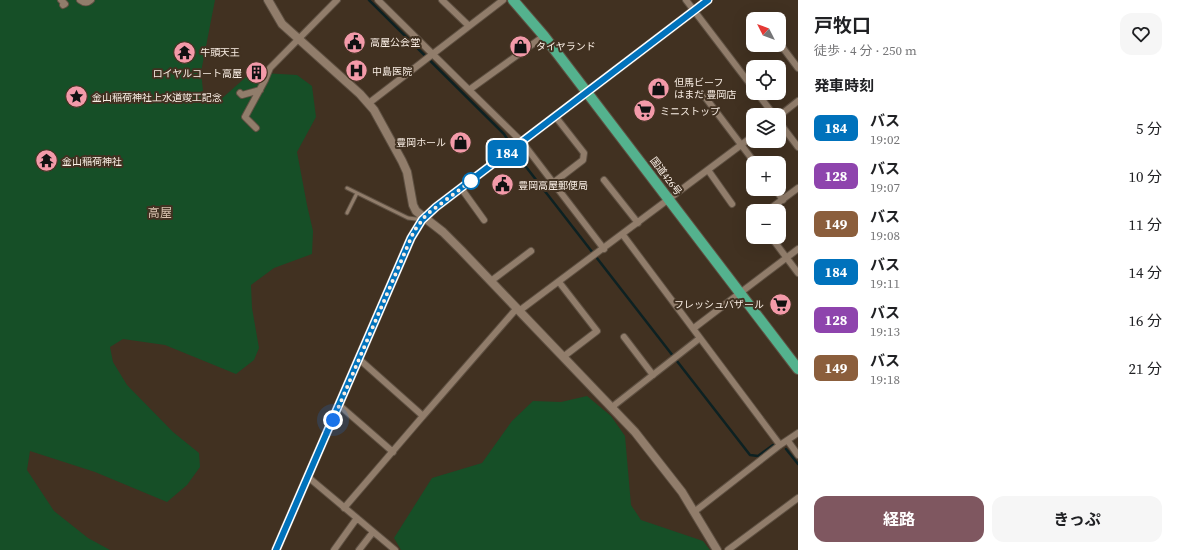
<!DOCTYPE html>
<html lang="ja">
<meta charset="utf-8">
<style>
body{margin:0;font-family:"Source Serif 4","Noto Sans JP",serif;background:#f6f6f6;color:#202124;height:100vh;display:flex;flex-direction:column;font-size:15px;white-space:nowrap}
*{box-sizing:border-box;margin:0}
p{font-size:13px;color:#757577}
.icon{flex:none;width:22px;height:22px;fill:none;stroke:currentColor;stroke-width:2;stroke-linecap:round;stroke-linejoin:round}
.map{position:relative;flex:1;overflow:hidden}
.panel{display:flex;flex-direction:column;background:#fff;width:380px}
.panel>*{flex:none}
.badge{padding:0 8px;border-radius:6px;font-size:14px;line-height:26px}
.needle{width:26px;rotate:312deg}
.controls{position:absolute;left:746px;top:12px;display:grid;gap:8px}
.controls a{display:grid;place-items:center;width:40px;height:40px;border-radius:8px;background:#fff;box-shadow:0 4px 16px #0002;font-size:20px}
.you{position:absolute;width:20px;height:20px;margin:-10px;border:3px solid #fff;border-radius:50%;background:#1a73e8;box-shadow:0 0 0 6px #1a73e833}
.map>.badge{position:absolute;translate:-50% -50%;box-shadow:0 0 0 2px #fff}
h2{padding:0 16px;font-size:15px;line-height:36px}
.round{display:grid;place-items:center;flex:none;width:42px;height:42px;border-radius:12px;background:#f6f6f6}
.overview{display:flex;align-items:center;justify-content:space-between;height:68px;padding:0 16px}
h1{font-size:19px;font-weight:700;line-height:30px}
.button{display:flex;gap:8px;margin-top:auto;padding:8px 16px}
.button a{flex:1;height:46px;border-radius:12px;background:#7f5760;color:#fff;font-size:16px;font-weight:700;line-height:46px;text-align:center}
.button a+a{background:#f6f6f6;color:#202124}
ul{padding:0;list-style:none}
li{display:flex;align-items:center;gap:12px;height:48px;padding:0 16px}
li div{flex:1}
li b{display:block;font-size:15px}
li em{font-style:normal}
li .badge{min-width:44px;font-weight:700;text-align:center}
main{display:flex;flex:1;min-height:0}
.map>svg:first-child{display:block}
.green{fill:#164f27}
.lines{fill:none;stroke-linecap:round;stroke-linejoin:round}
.stream{stroke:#0d2122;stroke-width:2.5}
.service-casing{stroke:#5e5042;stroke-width:5}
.minor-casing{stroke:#5e5042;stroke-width:8}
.tertiary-casing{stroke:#5e5042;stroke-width:10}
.trunk-casing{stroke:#5e5042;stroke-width:12}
.service{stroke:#917d6b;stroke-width:3}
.minor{stroke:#917d6b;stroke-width:6}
.tertiary{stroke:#917d6b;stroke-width:8}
.trunk{stroke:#54b28e;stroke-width:10}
.line-casing{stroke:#fff;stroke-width:9}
.line{stroke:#0072bc;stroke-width:6}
.walk{stroke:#f9eee4;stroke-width:4;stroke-dasharray:0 7.2}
.stop-dot{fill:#fff;stroke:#0072bc;stroke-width:2}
.labels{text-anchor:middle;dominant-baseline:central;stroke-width:4;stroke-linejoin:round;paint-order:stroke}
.poi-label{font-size:10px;fill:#f9eee4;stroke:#413121;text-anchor:start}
.street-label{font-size:10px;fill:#f9eee4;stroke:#413121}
.quarter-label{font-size:12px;fill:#d8c2af;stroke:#413121}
</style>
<main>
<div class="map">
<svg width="798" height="550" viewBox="0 0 798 550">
<rect width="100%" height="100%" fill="#413121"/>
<path class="green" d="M0,0h215l-14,72 3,28 15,1 27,-24 17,-4 34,2 15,11 4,31 -19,35 10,53 6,26 -1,23 -38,14 -23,17 1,23 7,40 -5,12 -18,14 -71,-29 -42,-6 -13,8 3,15 14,23 46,47 26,21 1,14 -13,18 -20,17 -72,-30 -65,-21 -3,19 27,41 34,27 22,12h-110z
M587,396l24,20 14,20 6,69 10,15 62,21 7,9h-309l-7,-12 38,-60 50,-15 30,-42 21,-20 28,1z"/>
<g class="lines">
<path class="stream" d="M369,0l135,134 19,29 227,292 8,1 15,-11
M786,449l12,15"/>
<defs>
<path id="service" d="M347,188l61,30 8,1 6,-1
M347,213l10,-20"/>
<path id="minor" d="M61,0l4,4 -2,1
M80,0c4,3 8,3 11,0
M378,0l91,90 75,-54
M442,0l27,26
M686,0l67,88
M783,48l15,20
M776,67h1
M469,90l53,52 82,107
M240,93l2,2 18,-5
M757,93l17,22
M705,97l50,66
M369,103l134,-103
M779,116l19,-15
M779,122l19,25
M256,128l-11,-11 20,-37 5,-12 67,-68
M708,170l24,34
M604,180l34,43
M553,183l30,-23 1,-7 -29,-37
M461,188l23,32
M775,189l8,11
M767,211l31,-23
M623,235l157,210
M771,237l27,36
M491,281l40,-30
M559,282l38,49 -34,26
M519,311l234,-175
M694,328l104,-79
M624,337l29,38
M339,405l54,47
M612,407l88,-69
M423,416l94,-108
M788,441l10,14
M308,477l87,73
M344,508l79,-92 -64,-57
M694,512l86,-67 18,-12
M334,550l23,-32
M359,550l14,-18
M728,550l70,-52"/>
<path id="tertiary" d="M268,0l14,24 78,70 14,16 28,51 5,11 6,33 3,6 27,21 18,18 174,182 47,60 35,58
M276,550l135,-312 11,-18 14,-13 272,-207"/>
<path id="trunk" d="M513,0l31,36 254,333"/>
</defs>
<use href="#service" class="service-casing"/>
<use href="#minor" class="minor-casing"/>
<use href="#tertiary" class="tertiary-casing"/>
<use href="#trunk" class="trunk-casing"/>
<use href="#service" class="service"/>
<use href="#minor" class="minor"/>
<use href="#tertiary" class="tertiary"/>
<use href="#trunk" class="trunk"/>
</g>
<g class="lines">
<defs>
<path id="line" d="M276,550l135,-312 11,-18 14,-13 272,-207"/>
</defs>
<use href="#line" class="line-casing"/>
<use href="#line" class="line"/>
<path class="walk" d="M333,420l81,-189 12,-16 45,-34"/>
</g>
<defs>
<symbol id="civic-disc" viewBox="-11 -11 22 22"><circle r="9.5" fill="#f39aa9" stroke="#413121"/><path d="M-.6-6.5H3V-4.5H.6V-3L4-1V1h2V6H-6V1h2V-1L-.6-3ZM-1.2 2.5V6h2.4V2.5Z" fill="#111"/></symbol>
<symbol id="shop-disc" viewBox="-11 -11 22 22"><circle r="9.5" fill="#f39aa9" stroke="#413121"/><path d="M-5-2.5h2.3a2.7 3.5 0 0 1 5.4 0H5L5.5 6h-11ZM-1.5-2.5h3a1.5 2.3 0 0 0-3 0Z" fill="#111"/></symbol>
<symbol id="temple-disc" viewBox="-11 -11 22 22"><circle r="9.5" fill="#f39aa9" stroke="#413121"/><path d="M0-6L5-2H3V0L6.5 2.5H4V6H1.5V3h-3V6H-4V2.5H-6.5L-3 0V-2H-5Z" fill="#111"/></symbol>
<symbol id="hospital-disc" viewBox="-11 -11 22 22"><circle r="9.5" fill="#f39aa9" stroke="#413121"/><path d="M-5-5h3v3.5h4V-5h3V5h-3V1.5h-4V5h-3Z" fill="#111"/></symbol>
<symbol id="building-disc" viewBox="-11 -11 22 22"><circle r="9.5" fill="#f39aa9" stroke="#413121"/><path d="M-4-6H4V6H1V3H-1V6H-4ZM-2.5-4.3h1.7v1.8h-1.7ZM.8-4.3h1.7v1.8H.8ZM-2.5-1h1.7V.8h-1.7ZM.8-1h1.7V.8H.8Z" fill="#111"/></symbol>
<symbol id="sight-disc" viewBox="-11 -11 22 22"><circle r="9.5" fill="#f39aa9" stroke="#413121"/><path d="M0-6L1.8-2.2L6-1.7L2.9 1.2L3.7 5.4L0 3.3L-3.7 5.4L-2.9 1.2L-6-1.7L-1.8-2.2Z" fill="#111"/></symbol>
<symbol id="supermarket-disc" viewBox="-11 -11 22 22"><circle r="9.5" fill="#f39aa9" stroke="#413121"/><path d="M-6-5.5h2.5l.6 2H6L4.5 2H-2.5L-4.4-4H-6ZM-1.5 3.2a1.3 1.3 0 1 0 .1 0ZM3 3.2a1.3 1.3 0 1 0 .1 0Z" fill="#111"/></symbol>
</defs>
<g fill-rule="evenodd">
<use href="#civic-disc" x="342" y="30" width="25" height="25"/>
<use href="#shop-disc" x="508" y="34" width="25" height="25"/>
<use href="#temple-disc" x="172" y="40" width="25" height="25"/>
<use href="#hospital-disc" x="344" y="58" width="25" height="25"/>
<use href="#building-disc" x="244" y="60" width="25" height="25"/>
<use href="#shop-disc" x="646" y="76" width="25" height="25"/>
<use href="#sight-disc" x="64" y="84" width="25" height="25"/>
<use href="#supermarket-disc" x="632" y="98" width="25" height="25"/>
<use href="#shop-disc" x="448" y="130" width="25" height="25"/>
<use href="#temple-disc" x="34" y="148" width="25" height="25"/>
<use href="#civic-disc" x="490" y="172" width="25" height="25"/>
<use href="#supermarket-disc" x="768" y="292" width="25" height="25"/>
</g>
<circle class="stop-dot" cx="471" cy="181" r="8"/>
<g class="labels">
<g class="poi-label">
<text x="370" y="42">高屋公会堂</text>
<text x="536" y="46">タイヤランド</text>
<text x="200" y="52">牛頭天王</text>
<text x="372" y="71">中島医院</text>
<text x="242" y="73" text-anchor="end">ロイヤルコート高屋</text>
<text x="674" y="82">但馬ビーフ<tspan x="674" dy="12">はまだ 豊岡店</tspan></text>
<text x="92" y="97">金山稲荷神社上水道竣工記念</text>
<text x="660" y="111">ミニストップ</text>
<text x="446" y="142" text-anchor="end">豊岡ホール</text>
<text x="62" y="161">金山稲荷神社</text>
<text x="518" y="185">豊岡高屋郵便局</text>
<text x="764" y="304" text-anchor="end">フレッシュバザール</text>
</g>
<g class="street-label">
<text transform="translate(666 176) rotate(53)">国道426号</text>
</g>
<g class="quarter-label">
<text x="160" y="213">高屋</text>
</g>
</g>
</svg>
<div class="controls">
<a><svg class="needle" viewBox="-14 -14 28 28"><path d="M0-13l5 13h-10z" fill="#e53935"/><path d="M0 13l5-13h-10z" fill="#757577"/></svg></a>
<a><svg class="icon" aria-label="locate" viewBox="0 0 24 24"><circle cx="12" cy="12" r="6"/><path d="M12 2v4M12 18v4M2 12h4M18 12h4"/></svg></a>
<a><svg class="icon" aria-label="layers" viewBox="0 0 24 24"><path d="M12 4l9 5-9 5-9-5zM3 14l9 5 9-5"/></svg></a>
<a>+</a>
<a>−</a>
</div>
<div class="you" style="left:333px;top:420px"></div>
<b class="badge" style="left:507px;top:153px;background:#0072bc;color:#fff">184</b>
</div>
<section class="panel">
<div class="overview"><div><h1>戸牧口</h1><p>徒歩 · 4 分 · 250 m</p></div><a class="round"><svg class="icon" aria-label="heart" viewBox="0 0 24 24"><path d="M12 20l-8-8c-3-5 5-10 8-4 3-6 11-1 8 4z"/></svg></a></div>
<h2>発車時刻</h2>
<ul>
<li><span class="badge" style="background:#0072bc;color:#fff">184</span><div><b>バス</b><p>19:02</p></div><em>5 分</em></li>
<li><span class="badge" style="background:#8e44ad;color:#fff">128</span><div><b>バス</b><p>19:07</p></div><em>10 分</em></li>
<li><span class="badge" style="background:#8b5e3c;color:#fff">149</span><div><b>バス</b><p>19:08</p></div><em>11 分</em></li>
<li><span class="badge" style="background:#0072bc;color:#fff">184</span><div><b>バス</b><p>19:11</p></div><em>14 分</em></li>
<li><span class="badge" style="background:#8e44ad;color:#fff">128</span><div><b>バス</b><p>19:13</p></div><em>16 分</em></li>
<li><span class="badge" style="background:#8b5e3c;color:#fff">149</span><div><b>バス</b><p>19:18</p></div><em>21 分</em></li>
</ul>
<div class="button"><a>経路</a><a>きっぷ</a></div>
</section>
</main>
